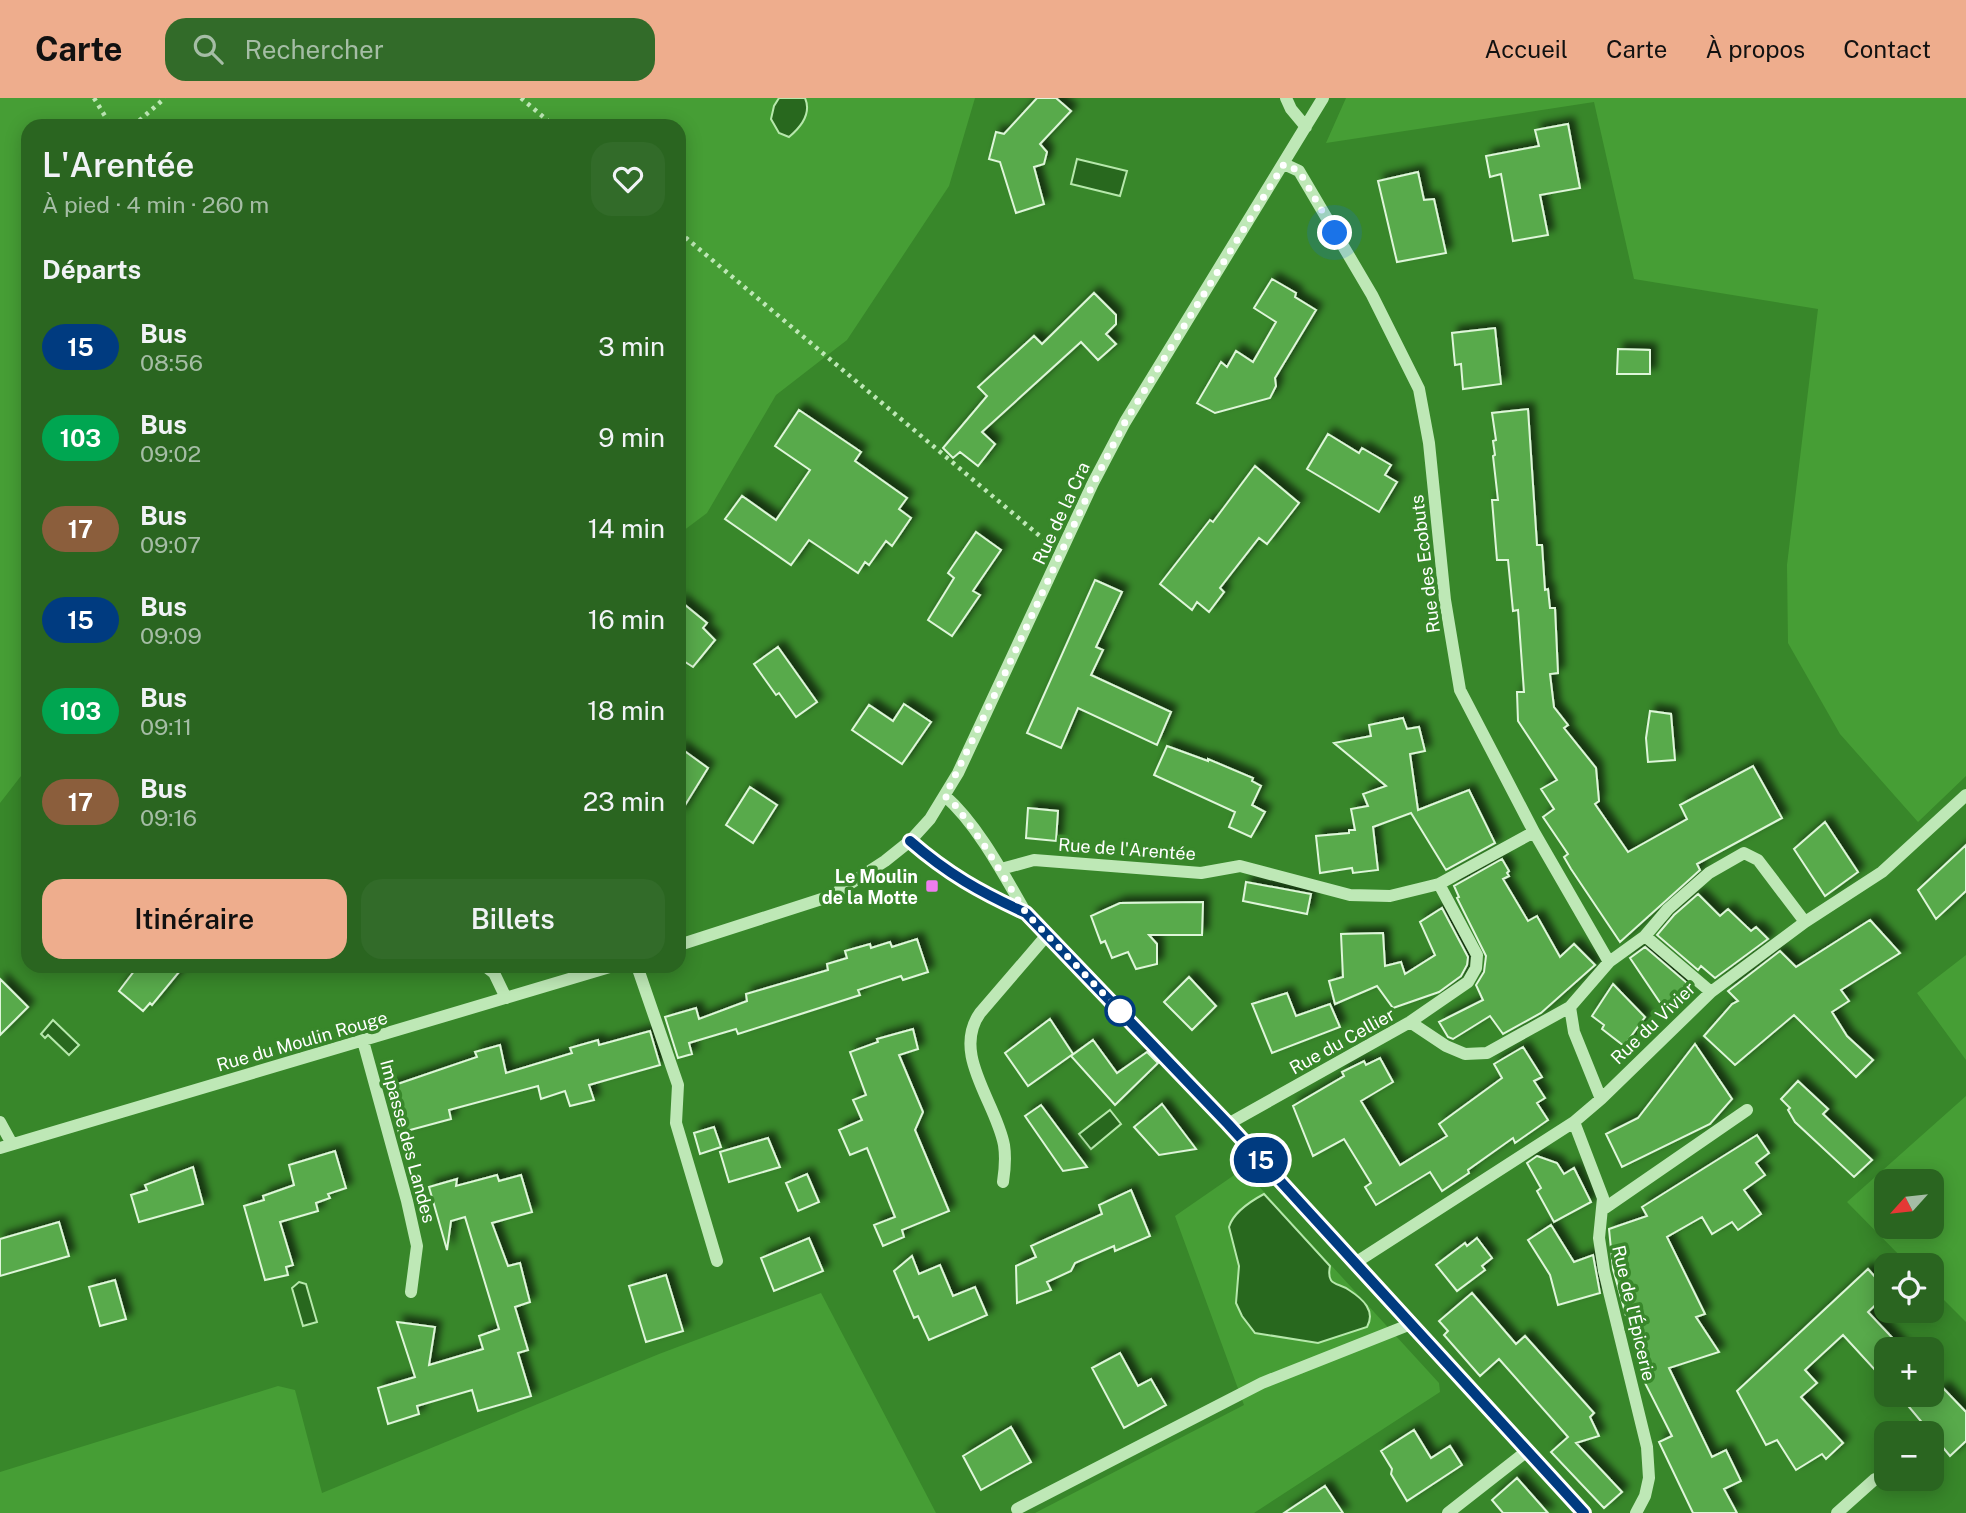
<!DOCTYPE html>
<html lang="fr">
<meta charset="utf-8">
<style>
body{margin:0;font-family:"Public Sans",sans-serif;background:#326b29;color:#f1f3f6;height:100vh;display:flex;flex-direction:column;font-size:26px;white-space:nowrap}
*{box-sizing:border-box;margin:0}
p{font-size:23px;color:#a5bda5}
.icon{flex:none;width:38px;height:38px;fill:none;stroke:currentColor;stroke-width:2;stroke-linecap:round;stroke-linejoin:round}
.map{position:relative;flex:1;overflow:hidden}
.sheet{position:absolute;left:21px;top:21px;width:665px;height:854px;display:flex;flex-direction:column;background:#2a6520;border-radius:21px;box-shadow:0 4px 18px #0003}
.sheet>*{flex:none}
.badge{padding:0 14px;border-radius:23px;font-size:24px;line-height:46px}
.needle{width:46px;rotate:243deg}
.tools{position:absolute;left:1874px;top:1071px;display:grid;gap:14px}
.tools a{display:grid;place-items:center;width:70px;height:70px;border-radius:14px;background:#2a6520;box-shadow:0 4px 18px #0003;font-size:35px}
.you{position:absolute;width:35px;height:35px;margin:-18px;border:5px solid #fff;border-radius:50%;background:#1a73e8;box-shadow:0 0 0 10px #1a73e833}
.map>.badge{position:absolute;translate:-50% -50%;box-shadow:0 0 0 4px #fff}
h2{padding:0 21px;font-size:26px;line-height:63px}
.round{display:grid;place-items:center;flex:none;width:74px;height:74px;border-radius:21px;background:#326b29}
.overview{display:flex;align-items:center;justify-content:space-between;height:119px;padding:0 21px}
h1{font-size:33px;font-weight:600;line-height:52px}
.cta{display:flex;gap:14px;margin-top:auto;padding:14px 21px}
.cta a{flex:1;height:80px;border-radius:21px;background:#eead8d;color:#111;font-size:28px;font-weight:600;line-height:80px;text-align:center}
.cta a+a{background:#326b29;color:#f1f3f6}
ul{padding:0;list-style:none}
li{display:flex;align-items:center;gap:21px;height:91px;padding:0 21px}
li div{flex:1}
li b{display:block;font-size:26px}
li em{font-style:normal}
li .badge{min-width:77px;font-weight:700;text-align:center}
header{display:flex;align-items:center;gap:42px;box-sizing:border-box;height:98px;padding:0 35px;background:#eead8d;color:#111}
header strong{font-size:33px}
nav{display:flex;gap:38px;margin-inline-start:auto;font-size:24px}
.search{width:490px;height:63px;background:#326b29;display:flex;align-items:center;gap:18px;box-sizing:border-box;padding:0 24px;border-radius:21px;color:#a5bda5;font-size:26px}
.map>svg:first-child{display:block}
.green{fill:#469e35;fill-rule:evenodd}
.water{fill:#28681e;stroke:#b6e8ab;stroke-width:2}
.building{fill:#59aa4b;stroke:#def6d9;stroke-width:2;filter:url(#shadow)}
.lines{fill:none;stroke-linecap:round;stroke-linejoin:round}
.path{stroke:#bee8b6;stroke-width:4.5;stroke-dasharray:3.5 5;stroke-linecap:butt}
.minor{stroke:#bee8b6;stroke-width:12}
.line-casing{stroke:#fff;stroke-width:16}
.line{stroke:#003b80;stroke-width:10}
.walk{stroke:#fff;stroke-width:7;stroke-dasharray:0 12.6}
.poi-dot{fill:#ee7def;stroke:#38872a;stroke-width:2.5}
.stop-dot{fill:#fff;stroke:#003b80;stroke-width:3.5}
.labels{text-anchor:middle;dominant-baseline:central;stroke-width:7;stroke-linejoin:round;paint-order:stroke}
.street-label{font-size:18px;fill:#fff;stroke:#38872a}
.poi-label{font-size:18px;font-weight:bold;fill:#fff;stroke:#38872a;text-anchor:end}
</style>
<header>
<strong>Carte</strong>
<div class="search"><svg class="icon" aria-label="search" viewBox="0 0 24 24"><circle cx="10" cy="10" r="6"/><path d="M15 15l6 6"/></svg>Rechercher</div>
<nav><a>Accueil</a><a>Carte</a><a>À propos</a><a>Contact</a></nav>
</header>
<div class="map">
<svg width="1966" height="1415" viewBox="0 0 1966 1415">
<defs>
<filter id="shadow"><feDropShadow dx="6" dy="-6" stdDeviation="3.5" flood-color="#0009"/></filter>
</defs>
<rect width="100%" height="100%" fill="#38872a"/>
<path class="green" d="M0,0h975l-26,88 -102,154 -71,55 -69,118 -28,21v-408h-651v641l-28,36z
M1346,0h620v678l-48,46 -78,-88 -52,-91 -1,-78 31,-256 -184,-30 -40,-177 -268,41z
M1966,857v105l-49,-67z
M1966,998v226l-34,-34v-23h-23l-62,-63zM1886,1083h46v46h-46z
M1243,1071l196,214 1,9 -186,121h-219l209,-108 -69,-189z
M821,1195l115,220h-936v-41l278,-86 17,4 27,103 337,-139z"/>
<path class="water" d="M779,0h26c7,16 -4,29 -16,39l-10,-4 -8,-14 3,-13z
M1077,61l50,12 -7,25 -49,-12z
M53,922l26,25 -10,10 -21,-20 -3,3 -4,-4z
M1110,1012l11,14 -30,25 -12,-15z
M1264,1096l66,72c-4,21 8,16 19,24 14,9 27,21 18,37l-49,16 -63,-10 -13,-17 -6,-13 3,-37 -10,-39c4,-14 22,-26 35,-33z
M299,1184l7,2 11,38 -14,4 -11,-38z"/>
<path class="building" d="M1037,0h19l15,13 -31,33 7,8 -3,12 -10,3 10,37 -28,9 -16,-51 -11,-3 7,-27 8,2z
M1568,26l12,64 -40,7 8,40 -35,6 -12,-67 -11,3 -4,-21 53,-10 -4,-16z
M1418,74l6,28 10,-1 12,54 -49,9 -19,-81z
M1272,181l24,14 -1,4 21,13 -41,68 1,8 -6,12 -55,15 -18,-10 24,-41 6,5 9,-16 17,11 23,-40 -22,-14z
M1094,195l22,22v9l-10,10 10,10 -18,16 -17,-18 -99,90 13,12 -17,22 -18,-14 -7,6 -10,-10 44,-52 -9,-9 56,-51 8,8z
M1495,230l6,56 -38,5 -2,-25 -6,1 -3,-32z
M1618,251l32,1v24h-33z
M1528,311l9,136h5l3,45 3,-1 2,19h5l3,65 -8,1 4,33 14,18 -4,3 32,40 3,33 -4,3 33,48 59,-33 -7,-14 73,-39 29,52 -85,46 3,6 -80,72 -49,-73 -7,-12 4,-3 -25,-37 11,-8 -13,-20 16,-9 -39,-59 -1,-29h7l-6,-82 -5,1 -5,-51h-11l-5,-60h6l-5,-44 2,-1 -2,-14 3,-1 -4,-27z
M799,312l62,42 -6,9 52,37 -8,11 12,9 -19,28 -6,-5 -17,24 -4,-3 -7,11 -49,-33 -18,25 -66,-46 17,-23 34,24 34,-50 -35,-24z
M1328,336l31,19 3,-5 29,17 -6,10 12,7 -18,30 -72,-43z
M1255,368l44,37 -32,41 -8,-6 -39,50 4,4 -15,20 -12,-10 -5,8 -32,-26 50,-64 3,2z
M976,434l25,18 -28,41 7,4 -28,41 -24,-16 26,-42 -6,-5z
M1095,482l27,12 -26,55 7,3 -12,25 80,37 -14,33 -79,-37 -17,40 -34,-15z
M679,502l28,23 -4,5 12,12 -22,27 -14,-9z
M778,549l39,55 -21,15 -17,-24 -3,2 -22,-31z
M904,606l27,18 -29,42 -50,-34 17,-25 24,16z
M1650,613l21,3 4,46 -27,2 -2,-24z
M1403,620l4,11 12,-2 6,24 -15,3 8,56 51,-20 26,53 -49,27 -35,-57 -38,14 5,43 -25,3 -1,-5 -32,5 -4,-37 33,-3v-3h6l-4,-21 17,-3 -5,-12 23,-8 -52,-43 37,-7 -2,-11z
M1167,648l41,15v-2l45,19 -1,3 9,5 -9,19 13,7 -14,25 -22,-10 6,-15 -81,-37z
M679,649l29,21 -29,47z
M750,689l27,18 -24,38 -27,-18z
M1028,710l30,3 -2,30 -30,-3z
M1825,724l33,50 -33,24 -31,-47z
M1966,747v46l-30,28 -18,-29z
M1502,761l7,12 -2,2 2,3 -6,3 25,42 9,-5 23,41 14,-13 21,21 -54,48 -38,21 -13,-18 -37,23 -5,-2 -9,-15 44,-22 -7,-15 8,-13 2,-16 -29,-58 2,-1 -5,-11z
M1246,784l65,12 -4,20 -64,-13z
M1698,796l22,22 8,-7 23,22 5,-4 12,12 -53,39 -14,-12 -3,4 -41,-35 17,-20z
M1203,804l-1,33h-53l8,9v20l-21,5 -8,-17 -16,6 -7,-17 -4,2 -10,-27 29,-13z
M1442,810l26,49 -1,8 -6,11 -22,16 -46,16 -16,-22 -42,18 -6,-23 14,-4 -2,-43 42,-1 2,33 16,-4 4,12 30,-19 -15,-33z
M1870,822l30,33 -59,37 8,11 -17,11 15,24 26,24 -17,17 -62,-62 -59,50 -31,-29 28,-32 6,-3 -10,-10 52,-40 16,16z
M917,841l11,33 -25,8 -2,-4 -43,14 2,5 -122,39 -2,-5 -47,14 3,11 -14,4 -13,-41 31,-9 3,11 48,-18 -1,-7 82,-24 -1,-6 20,-6 -2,-7 25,-7 1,4 19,-6 2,5z
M1645,849l42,36 -22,27 -35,-52z
M138,868h46l-32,39 -2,-2 -7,8 -24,-20z
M1189,879l27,29 -24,24 -28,-28z
M0,881l28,28 -28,28z
M1613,886l32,33 -21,29 -22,-17 2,-4 -12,-9z
M1287,895l9,23 34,-12 10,23 -68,26 -20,-49z
M1050,921l23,35 -45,32 -23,-33z
M913,931l5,20 -19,6 24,57 -8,18 34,81 -47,19 2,7 -21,9 -9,-21 21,-8 -28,-69 -17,7 -11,-25 23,-10 -9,-20 13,-5 -16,-43 28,-10 -1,-3z
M650,933l10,34 -71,20 5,15 -24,6 -5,-15 -24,8 -3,-13 -89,24 2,9 -52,14 -13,-45 91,-31 -2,-5 25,-7 6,28 66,-20 -2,-5 28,-8 1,5z
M1093,942l24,33 30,-21 11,11 -43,42 -44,-49z
M1695,946l37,55 -22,25 -88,43 -16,-33 32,-16z
M1523,949l19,30 -8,4 11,17 -8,5 11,17 -33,23 -2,-5 -45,32 1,3 -27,18 -12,-19 -54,33 -11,-18 6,-4 -27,-44 -31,17 -20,-50 51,-30 -2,-4 22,-11 2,4 14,-7 13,24 -32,19 39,64 47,-29 -8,-12 63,-46 -8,-14z
M1798,983l30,28 -5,5 49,46 -18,17 -59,-55 -7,-12 2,-2 -9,-9z
M1162,1006l34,45 -37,6 -25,-28z
M1041,1007l46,62 -24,4 -38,-55z
M714,1029l7,20 -21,7 -6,-21z
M1757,1037l12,18 -13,10 9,12 -21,15 17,24 -23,16 -6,-8 -20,12 -10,-17 -35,20 38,77 -9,3 23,35 -50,16 43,89 14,-7 15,31 -17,8 13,24h-44l-34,-71 13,-6 -28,-55 -31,-112 -4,-40 38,-13 -5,-9z
M768,1040l12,29 -51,15 -9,-30z
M335,1053l11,37 -18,6 2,4 -14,5 2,8 -38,11 13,43 -7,2 2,8 -23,5 -21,-74 20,-6 -1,-4 31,-11 -5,-20z
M1537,1058l20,7 7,11 10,-6 17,34 -37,20 -17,-31 4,-3 -14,-25z
M193,1069l10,37 -64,18 -8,-27 16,-5 -2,-5z
M807,1076l12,28 -21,9 -12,-28z
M497,1077l2,6 22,-6 11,37 -40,11 16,43 12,-3 10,39 -15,5 13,43 -10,3 13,43 -53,15 -6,-21 -55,16 2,8 -31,10 -10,-36 37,-11 -18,-55 38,5 -6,38 54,-16 -4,-13 20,-7 -34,-112 -14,4 -4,29 -18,-63 28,-8 -1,7z
M1131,1092l19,46 -35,15 -1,-5 -39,17 -4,8 -24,11 4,8 -34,13 -1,-37 20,-9 -5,-11 71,-32 -3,-9z
M59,1124l10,34 -69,20v-37z
M1551,1127l23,37 19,-7 7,38 -42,12 -8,-30 -22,-35z
M809,1140l14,33 -49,20 -13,-33z
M1477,1140l15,20 -10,8 3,4 -28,21 -21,-26 29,-22 2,3z
M912,1158l7,18 21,-9 13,31 22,-9 12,28 -58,25 -11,-24 -4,2 -20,-47z
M1868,1171l18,20v6l-18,17 35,37h-17v33l-43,-47 -38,35 12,13 -16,14 42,46 -17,16 -4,-5 -26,16 -19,-30 -11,5 -29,-54z
M666,1177l17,56 -37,11 -17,-56z
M115,1182l11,39 -26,7 -11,-39z
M1472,1195l44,51 9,-8 69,77 -4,4 9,19 -23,7 46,49 -18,16 -53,-56 17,-15 -69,-78 -19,17 -36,-41 4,-4 -9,-10z
M1120,1255l18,33 13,-7 15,26 -42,23 -32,-60z
M1943,1290l23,24v29l-16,15 -51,-61h37z
M1011,1329l20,35 -50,28 -18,-34z
M1414,1332l17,28 19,-12 12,19 -55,36 -16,-27 1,-5 -11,-18z
M1517,1380l31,35h-45l-11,-13z
M1325,1388l18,27h-59z"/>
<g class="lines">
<path class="path" d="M94,0l17,28
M521,0l33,28
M133,28l32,-28
M679,134l368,310"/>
<path class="minor" d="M1286,0l5,11 15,18
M1284,66l15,7 73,124 47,94 10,54 16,157 15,90 74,142 75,130
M945,698c33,29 59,79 81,117
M910,743c37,32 71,52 116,72l202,211 356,389
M1001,771l33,-9 167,13 39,-7 110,29 40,1 49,-12 95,-52
M1645,838l66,56
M679,847l152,-49 54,-35 25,-20 20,-22 28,-46 135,-290 32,-61 198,-324
M485,868l9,7 12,25
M637,868l41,119 -2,38 41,138
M1410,924l36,24 19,8 22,-1 83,-46
M363,943l44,160 10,45 -6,46
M1601,1001l-27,-67 -4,-25 39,-45 36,-26 23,-27 41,-36 35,-20 14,7 47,62
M0,1024l12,22
M1574,1024l29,76 -4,40 5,33 43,176 2,31 -4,18 -9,17
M1228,1026l182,-102 58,-40 8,-14 1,-13 -38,-71
M0,1050l613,-182
M1003,1084c2,-13 3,-24 1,-37 -8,-43 -53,-91 -24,-132l67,-78
M1602,1112l145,-100
M1355,1165l219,-141 27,-23 110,-107 94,-70 77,-50 84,-77
M1017,1411l245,-126 149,-59
M1448,1415l79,-62
M1837,1415l38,-34"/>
</g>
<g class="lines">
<defs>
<path id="line" d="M910,743c38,33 70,51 116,72l202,211 356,389"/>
</defs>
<use href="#line" class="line-casing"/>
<use href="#line" class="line"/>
<path class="walk" d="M1120,913l-94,-98 -40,-65 -29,-41 -12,-11 54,-110 94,-202 32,-62 159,-258 15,7 36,62"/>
</g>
<rect class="poi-dot" x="925" y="781" width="14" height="14" rx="3.5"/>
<circle class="stop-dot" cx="1120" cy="913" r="14"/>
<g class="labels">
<g class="street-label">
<text transform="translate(1061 415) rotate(-65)">Rue de la Cra</text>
<text transform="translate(1425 466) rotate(-97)">Rue des Ecobuts</text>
<text transform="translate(1127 751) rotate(4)">Rue de l'Arentée</text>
<text transform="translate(1653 925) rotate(-44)">Rue du Vivier</text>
<text transform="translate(302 943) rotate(-16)">Rue du Moulin Rouge</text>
<text transform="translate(1342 943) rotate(-29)">Rue du Cellier</text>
<text transform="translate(408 1043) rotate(75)">Impasse des Landes</text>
<text transform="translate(1634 1215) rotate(77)">Rue de l'Épicerie</text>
</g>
<g class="poi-label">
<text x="918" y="778">Le Moulin<tspan x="918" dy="21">de la Motte</tspan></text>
</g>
</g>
</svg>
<div class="tools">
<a><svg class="needle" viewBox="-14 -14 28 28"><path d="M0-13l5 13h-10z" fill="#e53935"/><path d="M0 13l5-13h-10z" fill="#a5bda5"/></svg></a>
<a><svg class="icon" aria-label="locate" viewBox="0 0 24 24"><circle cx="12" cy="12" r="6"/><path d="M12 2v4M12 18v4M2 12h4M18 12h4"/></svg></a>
<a>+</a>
<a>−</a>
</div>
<div class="you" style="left:1335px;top:135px"></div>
<b class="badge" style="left:1261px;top:1062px;background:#003b80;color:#fff">15</b>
<section class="sheet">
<div class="overview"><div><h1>L'Arentée</h1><p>À pied · 4 min · 260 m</p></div><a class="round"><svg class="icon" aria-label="heart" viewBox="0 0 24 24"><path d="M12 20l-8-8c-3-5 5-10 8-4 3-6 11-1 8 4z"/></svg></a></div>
<h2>Départs</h2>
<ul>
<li><span class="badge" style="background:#003b80;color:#fff">15</span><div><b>Bus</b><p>08:56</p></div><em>3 min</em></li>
<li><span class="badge" style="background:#00a651;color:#fff">103</span><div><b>Bus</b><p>09:02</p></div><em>9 min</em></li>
<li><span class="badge" style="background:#8b5e3c;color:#fff">17</span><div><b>Bus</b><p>09:07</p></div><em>14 min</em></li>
<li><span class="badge" style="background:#003b80;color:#fff">15</span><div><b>Bus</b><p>09:09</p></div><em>16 min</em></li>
<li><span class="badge" style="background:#00a651;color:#fff">103</span><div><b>Bus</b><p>09:11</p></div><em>18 min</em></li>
<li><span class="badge" style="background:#8b5e3c;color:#fff">17</span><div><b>Bus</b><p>09:16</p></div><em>23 min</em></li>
</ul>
<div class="cta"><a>Itinéraire</a><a>Billets</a></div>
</section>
</div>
